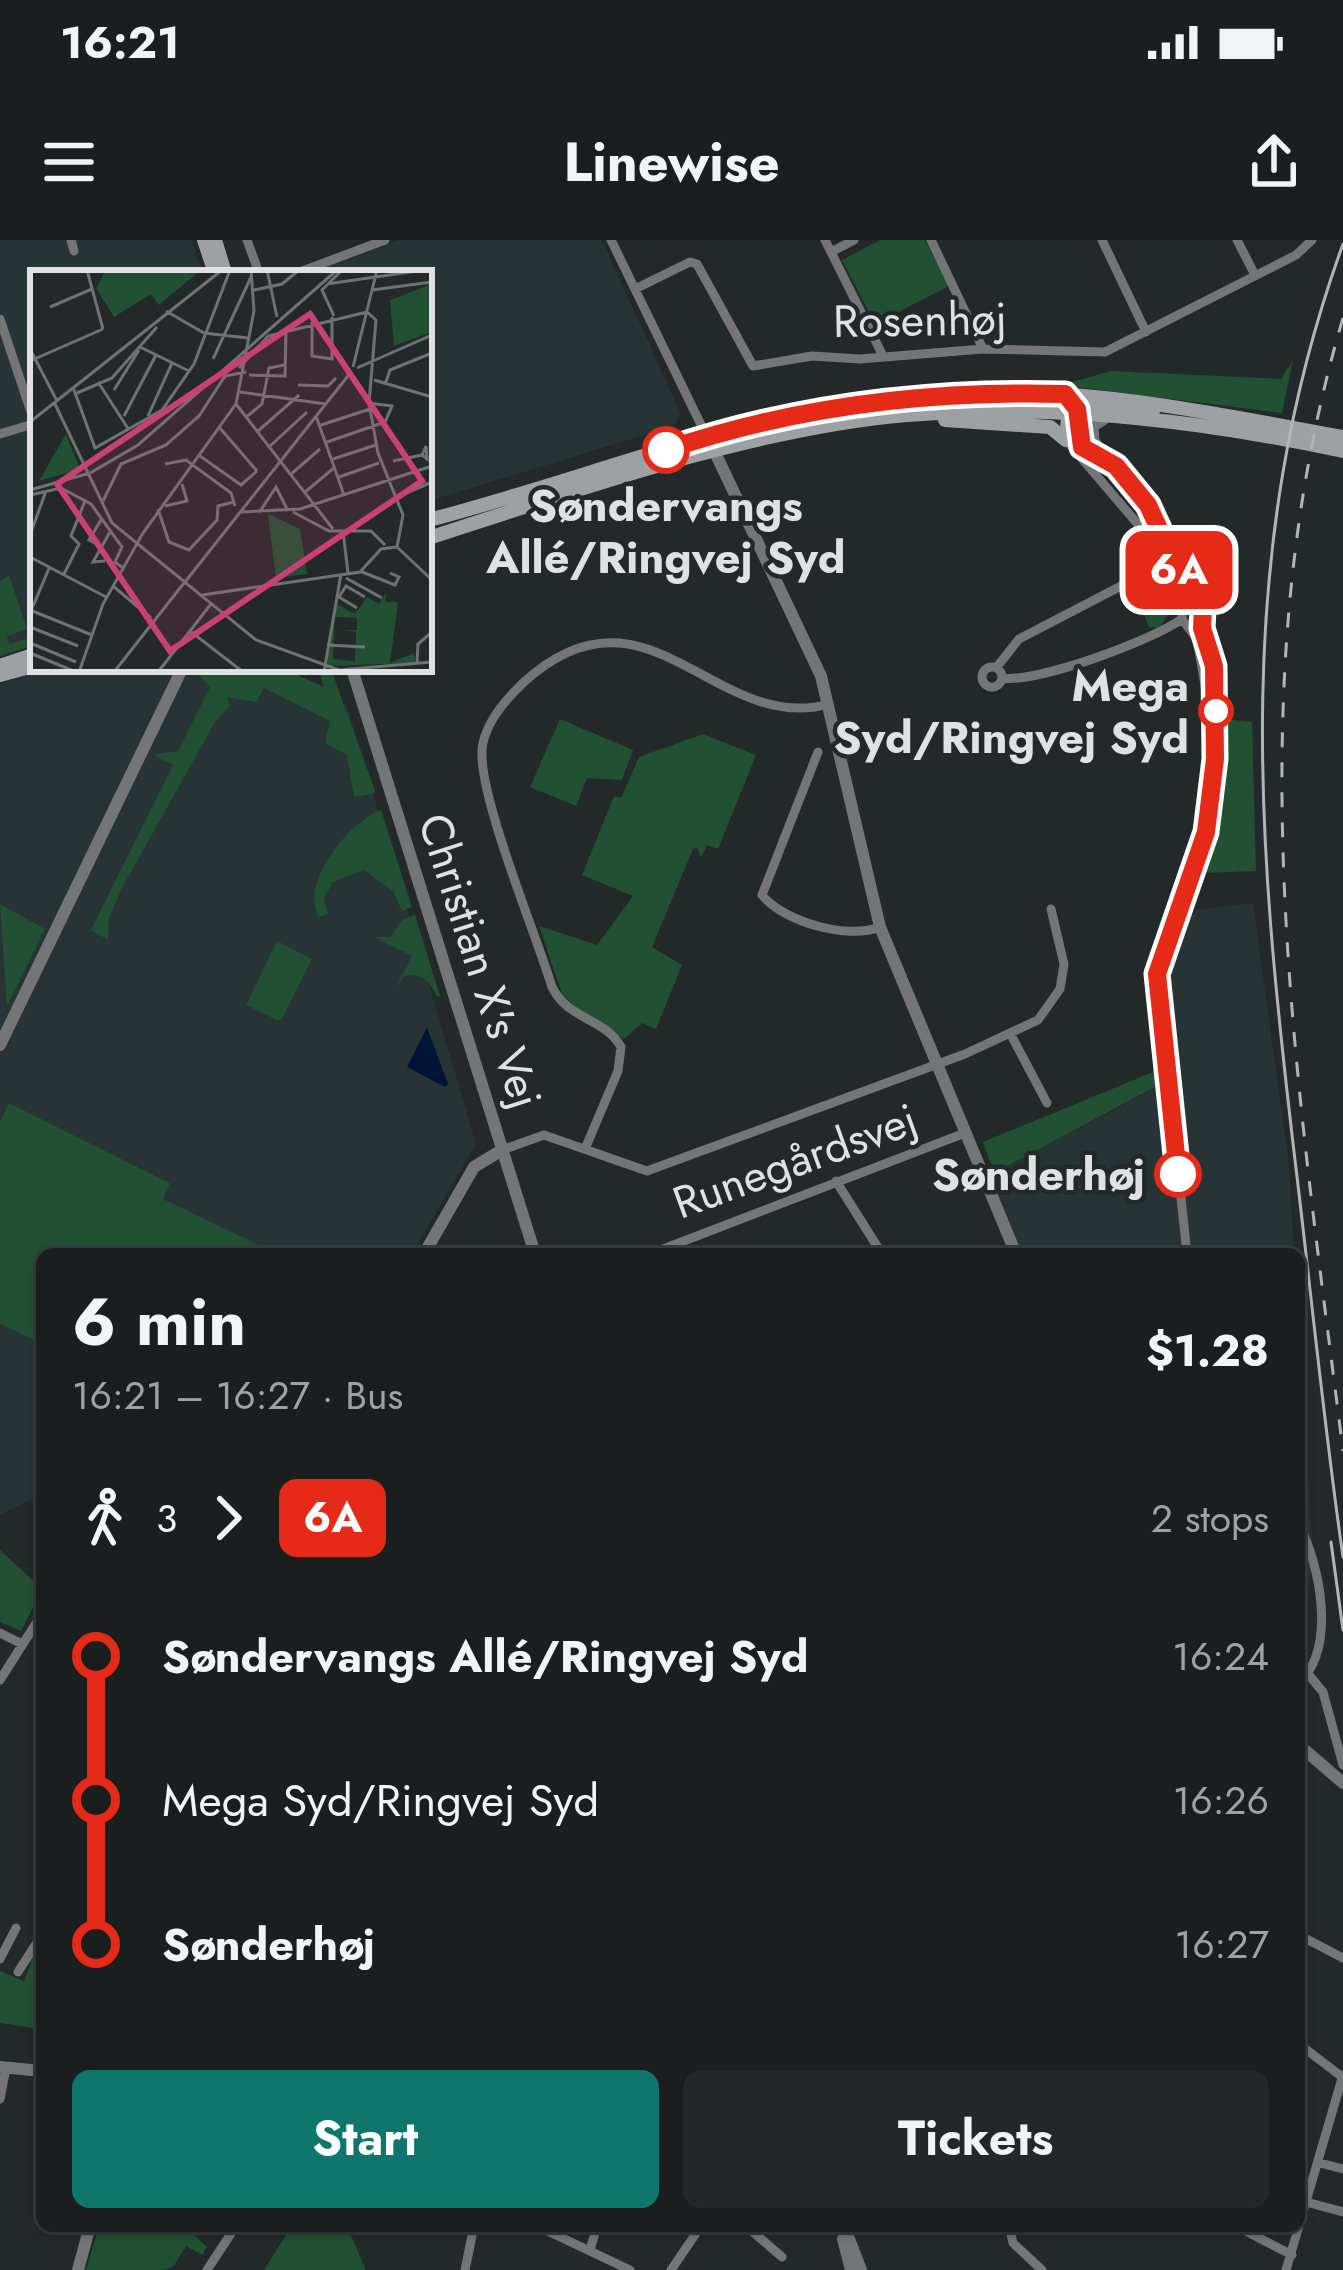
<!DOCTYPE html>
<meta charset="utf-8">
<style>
body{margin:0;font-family:Jost,sans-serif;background:#232727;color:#f1f3f6;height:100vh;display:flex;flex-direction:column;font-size:45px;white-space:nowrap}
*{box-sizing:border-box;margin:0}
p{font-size:39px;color:#9fa2a4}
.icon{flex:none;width:66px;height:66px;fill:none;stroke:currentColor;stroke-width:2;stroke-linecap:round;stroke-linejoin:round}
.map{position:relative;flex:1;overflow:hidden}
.sheet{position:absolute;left:36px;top:1008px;width:1269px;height:984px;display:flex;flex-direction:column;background:#1a1e1e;border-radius:18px;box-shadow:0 3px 9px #0004,0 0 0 3px #383c3c}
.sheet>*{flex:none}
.badge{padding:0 24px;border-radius:18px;font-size:42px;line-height:78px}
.map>.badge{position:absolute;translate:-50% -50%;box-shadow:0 0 0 6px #fff}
.legs{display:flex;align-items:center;gap:18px;height:132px;padding:0 36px;font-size:39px}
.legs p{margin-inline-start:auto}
.head{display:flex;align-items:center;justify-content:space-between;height:204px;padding:0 36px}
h1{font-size:66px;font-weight:700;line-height:90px}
.primary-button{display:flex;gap:24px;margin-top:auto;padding:24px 36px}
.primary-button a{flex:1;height:138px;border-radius:18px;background:#0f766e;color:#fff;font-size:48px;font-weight:700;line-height:138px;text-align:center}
.primary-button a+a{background:#232727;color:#f1f3f6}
ul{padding:0 36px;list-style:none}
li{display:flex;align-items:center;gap:42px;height:144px;font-size:45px}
li i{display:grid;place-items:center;width:18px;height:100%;margin:0 15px;background:currentColor}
li i::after{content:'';width:30px;height:30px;margin:-15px;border:9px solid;border-radius:50%;background:#1a1e1e}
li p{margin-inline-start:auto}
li:first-child i{background:linear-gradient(#0000 50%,currentColor 0)}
li:last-child i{background:linear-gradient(currentColor 50%,#0000 0)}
.status{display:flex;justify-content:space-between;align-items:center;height:84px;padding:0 60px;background:#1a1e1e;direction:ltr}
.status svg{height:33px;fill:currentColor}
header{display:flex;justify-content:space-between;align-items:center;height:156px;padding:0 36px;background:#1a1e1e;font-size:54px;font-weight:700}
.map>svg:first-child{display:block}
.built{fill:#273335}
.green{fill:#215132}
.water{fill:#001437}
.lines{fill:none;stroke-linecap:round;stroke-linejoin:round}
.minor{stroke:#737576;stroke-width:9}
.tertiary{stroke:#737576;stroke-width:12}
.secondary{stroke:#9ea1a3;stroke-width:14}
.tram{stroke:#b2b5b6;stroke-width:3}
.rail{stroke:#b2b5b6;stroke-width:3;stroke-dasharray:15 15;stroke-linecap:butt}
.line-1-casing{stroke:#fff;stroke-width:27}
.line-1{stroke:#e52b18;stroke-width:18}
.stop-1-dot{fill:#fff;stroke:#e52b18;stroke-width:6}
.labels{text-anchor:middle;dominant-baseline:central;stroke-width:9;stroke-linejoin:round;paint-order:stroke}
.street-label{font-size:45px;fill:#dfe1e2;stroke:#232828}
.stop-label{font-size:45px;font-weight:bold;fill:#dfe1e2;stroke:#232828;text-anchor:end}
.inset-road{fill:none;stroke:#6e7272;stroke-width:3}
.view{fill:#c84076;fill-opacity:0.15;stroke:#c84076;stroke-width:6}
.inset-edge{fill:none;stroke:#dfe1e2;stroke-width:6}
</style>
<div class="status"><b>16:21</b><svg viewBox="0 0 49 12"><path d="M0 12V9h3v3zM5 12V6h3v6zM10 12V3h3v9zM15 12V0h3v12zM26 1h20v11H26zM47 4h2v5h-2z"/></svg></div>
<header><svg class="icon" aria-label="menu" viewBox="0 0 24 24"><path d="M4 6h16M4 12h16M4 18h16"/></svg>Linewise<svg class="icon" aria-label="share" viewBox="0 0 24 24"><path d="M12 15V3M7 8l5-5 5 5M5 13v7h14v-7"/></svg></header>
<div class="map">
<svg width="1343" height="2030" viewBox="0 0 1343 2030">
<rect width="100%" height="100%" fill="#232828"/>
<path class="built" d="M0,0h192l11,33h-170v373l-33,10z
M399,0h203l79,174 -7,12 -245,75v-228h-120z
M45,429h206l96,36 129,439 -64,110h-134l-116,-55 7,-17 -159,-78 -10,18v-438z
M1253,663l36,261 5,90h-274l-34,-71 9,-4 -2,-6 168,-88 1,11 10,-4 -10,-105 17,-51 16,-26z
M0,1084l42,20v150l-42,21z
M1299,1088l14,227 -14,115z"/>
<path class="green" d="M880,0h45l24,46 -74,38 -33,-64z
M1293,120l-11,53 -221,-28 50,-14 170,8z
M1158,329l18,33 -17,26 -10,-1 -17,-41z
M9,335l18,54 -20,7 2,8 24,-7v9l-33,10v-75z
M193,429h91l40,18 -6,-18h13l45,124 -22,4 -7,-42 -22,-12 5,-22 -66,-33 -8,14 -29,-5 3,9 -15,16 -93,166 -13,30 -1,22 -17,-10 82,-165 -20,-10 25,-4 32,-64z
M560,479l73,31 -11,30 -35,-2 -11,28 -46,-19z
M1224,479l28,3 4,149 -52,2 11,-45z
M703,494l53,21 -38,94 -11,-4 -6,13 -4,-11 -4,2 -41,98 30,18 -26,64 -14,-6 -18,16 -40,-24 -22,-21 -23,-68 58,19 36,-49 -51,-21 32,-79 7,2 18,-41z
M381,570l31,97 -10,4 -9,-20 -29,-21 -31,12 -9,16 4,16 -10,3c-17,-36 31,-95 63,-107z
M0,664l45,25 -38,77z
M415,675l25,81 -3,1c-7,-16 -15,-25 -33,-21l-9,13 17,-33 -38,-19h16l13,-18z
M277,701l35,18 -30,60 -5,1 -31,-15z
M1158,830l-3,17 -161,86 -11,-31z
M9,863l161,80 -7,16 115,55h-236v90l-42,-20v-202z
M0,1310l42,39 -21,42 -21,-9z
M42,1710v79l-42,-6v-52l24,10 11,-29z
M99,1986h86l22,21 -5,8 -16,-9 -13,21 -10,3h-77z
M292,1986h55l19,44h-102z"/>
<path class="water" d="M427,787l21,57 -3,3 -38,-20z"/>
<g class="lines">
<path class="minor" d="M71,0l3,11
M247,0l12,33
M611,0l96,197
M825,0l58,116
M931,0l52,109
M1102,0l44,92
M1237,0l18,35
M831,12l23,-12
M297,33l88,-33
M635,49l55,-27 7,2 56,102 59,-10 48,3 123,-10 122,3 191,-97 16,-15
M0,79l33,99
M1066,154l11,15 5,38 29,16
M1105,180l-11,7 1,14 61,77 33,76 14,15 11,57 1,93 -9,73 -49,142 30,280
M0,194l33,-10
M1066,200l94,110 23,49 -1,20
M1182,379l15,20 15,86
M982 437a10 10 0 1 1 20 0a10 10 0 1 1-20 0Z
M996,428l23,-29 129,-67 8,-17 -9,-22
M1002,438c35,5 149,-37 180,-59
M818,512l-56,143c22,27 86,45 118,32
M1010,793l37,70
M585,909l33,-78 3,-24c-16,-29 -53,-27 -69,-60 -16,-53 -73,-189 -70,-237 2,-26 24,-51 42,-68 123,-112 192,54 305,22
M502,910l42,-15 103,36 318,-117 73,-34 22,-31 4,-25 -13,-55
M836,941l46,73
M650,1014l315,-121
M1299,1284c21,42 38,123 0,159
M0,1393l22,11
M1308,1434l15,18 20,73
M0,1440l42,-66
M1299,1592l2,1
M1299,1695l44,23
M0,1719l16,-31
M18,1732l20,-31 4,2
M1299,1804l43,33
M0,1859l6,-31
M1320,1923l23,6
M1310,1963l33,9
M537,1986l93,44
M746,1986l36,31
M1009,1986l4,17 29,27
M1236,1986l56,29
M590,2010l7,-24
M207,2030l29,-44
M465,2030l9,-44
M671,2030l30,-44
M1286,2030l57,-195"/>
<path class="tertiary" d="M711,204l110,232 59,251 136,327
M352,429l183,585
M0,805l182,-376
M424,1014l50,-87 28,-17
M1299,1505l44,38
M0,1827l42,4
M844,1986l17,44
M843,1999l8,31
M78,2030l12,-44"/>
<path class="secondary" d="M204,0l11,33
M215,0l10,33
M945,180l105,7 16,13
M1066,200l2,-23 9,-8 76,2
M429,280c165,-43 325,-111 496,-126 142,-12 280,18 418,43
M429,298c148,-48 324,-110 478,-123 143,-12 296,6 436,36
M0,426l33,-11
M0,435l33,-9"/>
<path class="tram" d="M1343,4c-112,309 -86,597 -48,916 16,132 29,265 48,397
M1331,1302l12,88"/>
<path class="rail" d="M1343,78c-110,372 -47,756 0,1133"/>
</g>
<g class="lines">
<defs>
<path id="line-1" d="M666,210c130,-44 263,-60 399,-56l12,15 5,38 34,19 32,39 41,89 14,15 -1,19 12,38 1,93 -9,73 -49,142 21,200"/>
</defs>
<use href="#line-1" class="line-1-casing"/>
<use href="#line-1" class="line-1"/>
</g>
<g class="stop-1-dot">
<circle cx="666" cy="210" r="21"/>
<circle cx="1216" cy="471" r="15"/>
<circle cx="1178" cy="934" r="21"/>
</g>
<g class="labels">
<g class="street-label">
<text transform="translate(920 80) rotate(-1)">Rosenhøj</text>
<text transform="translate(480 721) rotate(72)">Christian X's Vej</text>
<text transform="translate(795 921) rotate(-20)">Runegårdsvej</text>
</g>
<g class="stop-label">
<text x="666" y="265" text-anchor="middle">Søndervangs<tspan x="666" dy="52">Allé/Ringvej Syd</tspan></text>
<text x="1189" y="445">Mega<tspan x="1189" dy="52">Syd/Ringvej Syd</tspan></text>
<text x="1145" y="934">Sønderhøj</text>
</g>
</g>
<g transform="translate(30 30)">
<rect width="402" height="402" fill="#232828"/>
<path d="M76,0h88l2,4 -37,31 -8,-11 -37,23 -18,-29zM402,14v48l-38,14 -4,-46zM36,164l14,35 -41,12zM238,244l32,15 7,45 -31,4zM356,323v9h12l-8,61 24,-10 1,10 -88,3 8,-63 20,11 12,-17 12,7zM305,347l22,1v12h-13l12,2v12l-13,3 12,2v12l-22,-2z" fill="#215132" fill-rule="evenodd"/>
<path class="inset-road" d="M57,0l16,59M237,0l10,47M297,14l97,-14M224,20l28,-6 17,-14M342,20l60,-8M20,37l42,-18M136,41l38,22 44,5M337,42l9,8 -7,83 9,50 25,62 -6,32M304,46l-12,-26 20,-20M282,52v34l20,3v-42M110,77l49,24M0,79l27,52M183,89l39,-84M0,91l73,-32M323,97l24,-97M209,98l29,-32 99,-24M327,98l75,-33M219,105l36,1 1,-46M344,110l58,17M68,112l31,48M268,115l30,1 8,-8M355,115l5,-15 42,-17M43,117l22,61 67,-38 32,-46 36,-94M84,120l25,-40M210,122l86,12M47,123l35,-15 45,-51M25,134l57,119 144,117 83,30 93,-8M206,134l97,125M94,146l32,-61M118,146l24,-53M286,146l28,79M215,148l17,-14 7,-36 15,-3M0,152l192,-152M291,155l49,-16M189,157l38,44M227,162l42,-37M297,172l58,-20 7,-16 -23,-3M239,177l38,-35M170,186l41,29 16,-14M303,189l43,-14M363,191l29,-6 4,-9 1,13 -5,-4M135,194l21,-4 45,33 4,13M260,205l30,-26M309,207l40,-14M0,220l60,-17 48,-28 199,-175M274,223l31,-26M0,225l31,-7 30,16 31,43 -7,15 8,6M367,227l35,-15M73,231l18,-37 45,-19 33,-29 26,-40 21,-4M135,236l22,-5 -5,-17M128,239l11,33 20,8 28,-30 1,-14 16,-4M211,242l59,-3 132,-43M263,242l36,19h42l14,14M229,243l17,-26 12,24M71,250l-12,20 13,7M313,261l5,42M0,265l16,-44M367,277l35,33M0,287l76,40M75,291l-12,1 17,-30M332,302l33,13 4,-8 -9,-4M34,304l15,-30 -8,-8 14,-35M316,308l36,20M155,312l166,-210M83,316l38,32M172,325l158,-23 21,-23 16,-2M327,338l-18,-11 7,-11 19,11M0,340l62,25M1,341l19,-45M0,357l48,19M160,361l53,41M0,373l46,19M297,375l38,2M0,383l46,19M387,393l1,-19 14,-12M49,402l24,-68 40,-71 93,-129 18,-93 -3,-41M84,402l70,-89M128,402l53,-68M294,402l17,-98"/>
<path class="view" d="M280,44l112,167 -252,170 -113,-167z"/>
<rect width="402" height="402" class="inset-edge"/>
</g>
</svg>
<b class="badge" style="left:1179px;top:330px;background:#e52b18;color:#fff">6A</b>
<section class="sheet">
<div class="head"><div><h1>6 min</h1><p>16:21 – 16:27 · Bus</p></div><b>$1.28</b></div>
<div class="legs"><svg class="icon" aria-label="walk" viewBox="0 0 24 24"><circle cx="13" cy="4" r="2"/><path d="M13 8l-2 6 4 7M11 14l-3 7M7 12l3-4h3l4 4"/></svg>3<svg class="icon" aria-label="forward" viewBox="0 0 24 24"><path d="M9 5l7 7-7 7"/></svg><b class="badge" style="background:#e52b18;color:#fff">6A</b><p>2 stops</p></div>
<ul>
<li><i style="color:#e52b18"></i><b>Søndervangs Allé/Ringvej Syd</b><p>16:24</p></li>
<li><i style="color:#e52b18"></i><span>Mega Syd/Ringvej Syd</span><p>16:26</p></li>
<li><i style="color:#e52b18"></i><b>Sønderhøj</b><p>16:27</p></li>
</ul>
<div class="primary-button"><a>Start</a><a>Tickets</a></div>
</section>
</div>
